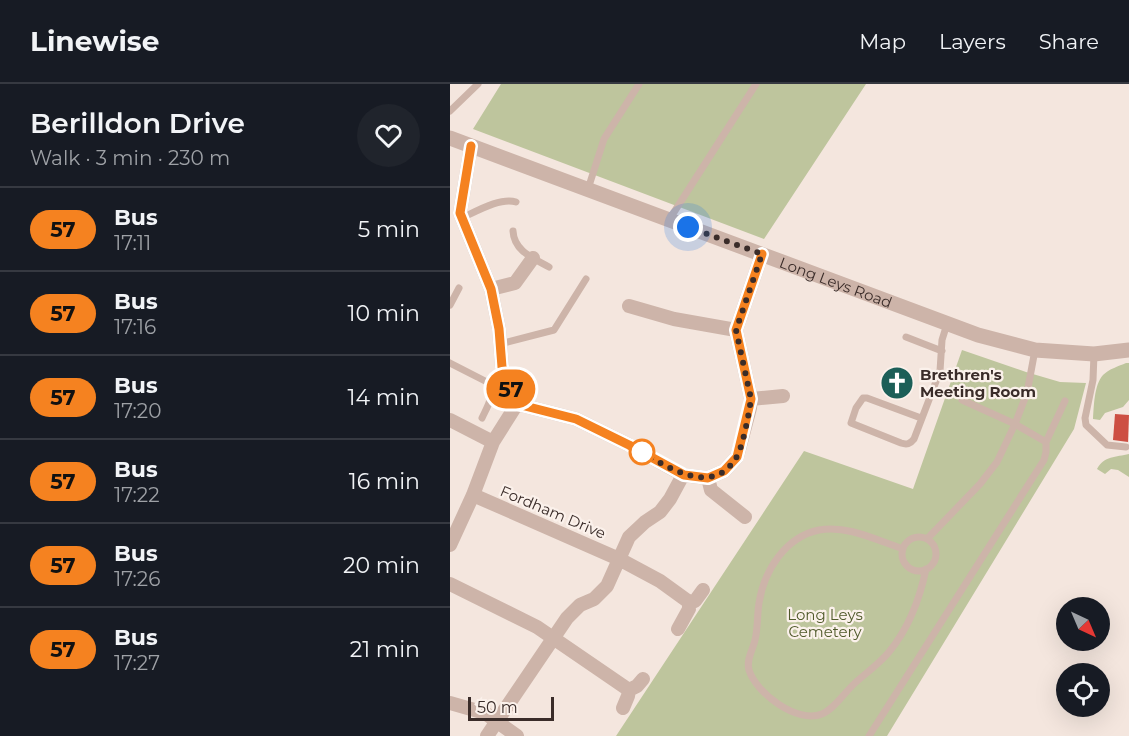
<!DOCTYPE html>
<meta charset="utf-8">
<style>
body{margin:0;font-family:Montserrat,sans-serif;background:#20242c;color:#f1f3f6;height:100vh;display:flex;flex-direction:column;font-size:22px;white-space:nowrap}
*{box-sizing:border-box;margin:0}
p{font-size:20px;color:#9ea1a6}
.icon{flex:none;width:33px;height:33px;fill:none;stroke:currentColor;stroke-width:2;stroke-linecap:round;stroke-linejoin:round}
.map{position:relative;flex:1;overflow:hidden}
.side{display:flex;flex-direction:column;background:#171b24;width:450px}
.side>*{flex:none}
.badge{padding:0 12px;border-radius:20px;font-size:21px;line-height:39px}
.needle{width:39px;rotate:136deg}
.fabs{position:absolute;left:606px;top:513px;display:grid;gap:12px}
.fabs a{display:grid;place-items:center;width:54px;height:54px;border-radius:50%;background:#171b24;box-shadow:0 6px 24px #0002;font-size:30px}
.scale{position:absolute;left:18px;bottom:15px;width:86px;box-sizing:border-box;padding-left:6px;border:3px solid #3a2c29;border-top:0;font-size:16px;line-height:21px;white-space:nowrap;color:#3a2c29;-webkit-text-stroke:4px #fbf1eb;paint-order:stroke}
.you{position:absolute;width:30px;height:30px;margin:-15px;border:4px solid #fff;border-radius:50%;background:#1a73e8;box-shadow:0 0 0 9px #1a73e833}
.map>.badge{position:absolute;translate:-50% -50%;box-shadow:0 0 0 3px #fff}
.round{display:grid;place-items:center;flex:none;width:63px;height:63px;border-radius:32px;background:#20242c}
.headline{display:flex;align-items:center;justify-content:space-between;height:102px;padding:0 30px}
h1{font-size:28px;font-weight:600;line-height:45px}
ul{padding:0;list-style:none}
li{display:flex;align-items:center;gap:18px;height:84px;padding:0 30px;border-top:2px solid #363941}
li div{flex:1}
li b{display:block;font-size:22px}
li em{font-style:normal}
li .badge{min-width:66px;font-weight:700;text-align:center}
header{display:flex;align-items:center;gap:36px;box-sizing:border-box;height:84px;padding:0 30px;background:#171b24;border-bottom:2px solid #363941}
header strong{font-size:28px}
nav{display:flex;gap:33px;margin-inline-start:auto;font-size:21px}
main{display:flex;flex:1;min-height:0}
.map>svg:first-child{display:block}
.green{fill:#bec59d}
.building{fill:#cd4f43}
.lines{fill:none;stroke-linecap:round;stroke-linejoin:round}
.service{stroke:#cdb4a9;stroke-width:7}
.minor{stroke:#cdb4a9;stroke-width:14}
.tertiary{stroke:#cdb4a9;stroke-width:15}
.line-casing{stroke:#fff;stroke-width:14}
.line{stroke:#f58220;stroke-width:9}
.walk{stroke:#3a2c29;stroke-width:6;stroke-dasharray:0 10.8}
.stop-dot{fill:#fff;stroke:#f58220;stroke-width:3}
.labels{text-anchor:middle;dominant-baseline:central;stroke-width:4.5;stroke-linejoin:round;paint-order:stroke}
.street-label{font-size:15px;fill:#3a2c29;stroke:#fbf1eb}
.poi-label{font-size:15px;font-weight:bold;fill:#3a2c29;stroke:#fbf1eb;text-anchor:start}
.park-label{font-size:15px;fill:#505a2b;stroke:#fbf1eb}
</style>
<header>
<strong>Linewise</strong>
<nav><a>Map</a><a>Layers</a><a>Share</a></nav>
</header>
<main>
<section class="side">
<div class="headline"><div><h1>Berilldon Drive</h1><p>Walk · 3 min · 230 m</p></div><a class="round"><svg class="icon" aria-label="heart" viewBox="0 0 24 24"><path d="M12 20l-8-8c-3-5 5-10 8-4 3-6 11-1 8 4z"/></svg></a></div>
<ul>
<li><span class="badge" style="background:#f58220;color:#111">57</span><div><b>Bus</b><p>17:11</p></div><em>5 min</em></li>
<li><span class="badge" style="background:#f58220;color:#111">57</span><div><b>Bus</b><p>17:16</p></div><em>10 min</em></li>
<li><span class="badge" style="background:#f58220;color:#111">57</span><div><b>Bus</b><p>17:20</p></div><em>14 min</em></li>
<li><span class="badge" style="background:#f58220;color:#111">57</span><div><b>Bus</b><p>17:22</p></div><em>16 min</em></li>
<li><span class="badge" style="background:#f58220;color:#111">57</span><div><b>Bus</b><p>17:26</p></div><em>20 min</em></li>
<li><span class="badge" style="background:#f58220;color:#111">57</span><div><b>Bus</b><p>17:27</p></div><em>21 min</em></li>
</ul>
</section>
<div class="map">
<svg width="679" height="652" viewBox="0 0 679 652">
<rect width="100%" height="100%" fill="#f4e6de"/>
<path class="green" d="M51,0h365l-102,155 -291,-110z
M512,266l64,22 34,10 26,1 -12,46 -187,307h-271l188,-285 109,38z
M676,279h3v37l-6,7 -18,6 -5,7 -7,-1c1,-13 1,-34 10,-44 6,-6 16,-9 23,-12z
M679,370v23l-11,-7 -7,-1 -6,5 -8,-5c7,-13 19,-12 32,-15z"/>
<path class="building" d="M665,330l14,1 -1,27 -15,-2z"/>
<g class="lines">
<path class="service" d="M0,27l28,-27
M138,105l16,-50 35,-55
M12,134c15,-7 39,-21 54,-16
M219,136l87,-136
M63,147c1,20 20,27 36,36
M0,221l9,-17
M456,253l36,14
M50,260l54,-14 32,-51
M644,270l-1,26 -8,38 1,7 21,20 19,2
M0,279l39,20c6,13 -2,24 -7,35
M512,316l53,24 31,18 19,-41
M471,334l-54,-20h-4l-7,10 -5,15 50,20c6,2 9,1 13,-4l26,-68 2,-31 5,-16
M452 470a17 17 0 1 1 34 0a17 17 0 1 1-34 0Z
M477,455l53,-55 17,-22 18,-38 12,-31 8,-43
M453,465c-27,-9 -55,-24 -84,-19 -34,7 -55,41 -60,73 -2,12 -1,25 -4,37 -2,10 -9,19 -6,30 7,23 48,54 73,44 12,-5 23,-22 33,-31 11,-10 24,-19 34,-31 19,-23 31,-54 37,-83
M419,652l175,-276 2,-8v-10"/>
<path class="minor" d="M21,62l-11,67 31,76 8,40 3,38 15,37 59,15 53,26 54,30 25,3 16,-7 13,-14 13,-49 1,-9 -15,-69 26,-76
M41,205l24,-6 18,-25
M179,222l45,13 62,11
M301,315l32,-3
M0,336l43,22
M258,394l3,12 34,27
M23,411l146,64 41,22 29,21
M0,461l23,-50 20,-53 24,-38
M0,500l87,43 92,63
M239,518l6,-1 8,-11
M228,545l11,-20v-7
M0,619l35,10 32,23
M173,624l5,-12 1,-6 8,-4 6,-7
M37,652l80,-118 13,-13 14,-6 13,-13 22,-49 16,-15 15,-10 10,-13 13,-24"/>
<path class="tertiary" id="s1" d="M0,54l528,197 57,15 59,4 35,-4"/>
</g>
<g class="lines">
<defs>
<path id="line" d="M21,62l-11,67 31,76 8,40 3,38 15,37 59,15 53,26 55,30 24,3 16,-7 13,-14 14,-58 -15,-69 26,-76"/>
</defs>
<use href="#line" class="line-casing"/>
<use href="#line" class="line"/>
<path class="walk" d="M192,368c28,17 71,44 94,6 7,-11 13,-45 15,-59l-15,-69 26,-76 -74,-27"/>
</g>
<defs>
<symbol id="church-disc" viewBox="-11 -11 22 22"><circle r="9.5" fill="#1c5f58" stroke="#fbf1eb"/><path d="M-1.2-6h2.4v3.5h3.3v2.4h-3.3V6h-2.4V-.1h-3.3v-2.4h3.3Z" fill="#fff"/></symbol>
</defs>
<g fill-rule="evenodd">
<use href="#church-disc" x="428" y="280" width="38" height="38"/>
</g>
<circle class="stop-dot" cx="192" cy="368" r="12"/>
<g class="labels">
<g class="street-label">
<text stroke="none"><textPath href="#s1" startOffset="412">Long Leys Road</textPath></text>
<text transform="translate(103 428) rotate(23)">Fordham Drive</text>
</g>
<g class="poi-label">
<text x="470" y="290">Brethren's<tspan x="470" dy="17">Meeting Room</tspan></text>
</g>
<g class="park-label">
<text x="375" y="530">Long Leys<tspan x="375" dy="17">Cemetery</tspan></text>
</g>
</g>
</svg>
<div class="fabs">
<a><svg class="needle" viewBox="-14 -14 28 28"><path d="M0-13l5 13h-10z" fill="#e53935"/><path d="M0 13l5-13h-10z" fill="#9ea1a6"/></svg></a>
<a><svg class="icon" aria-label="locate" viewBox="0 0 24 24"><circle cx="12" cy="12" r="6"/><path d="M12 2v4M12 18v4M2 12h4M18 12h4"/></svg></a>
</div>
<div class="scale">50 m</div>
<div class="you" style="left:238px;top:143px"></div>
<b class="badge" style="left:61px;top:305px;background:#f58220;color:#111">57</b>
</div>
</main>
